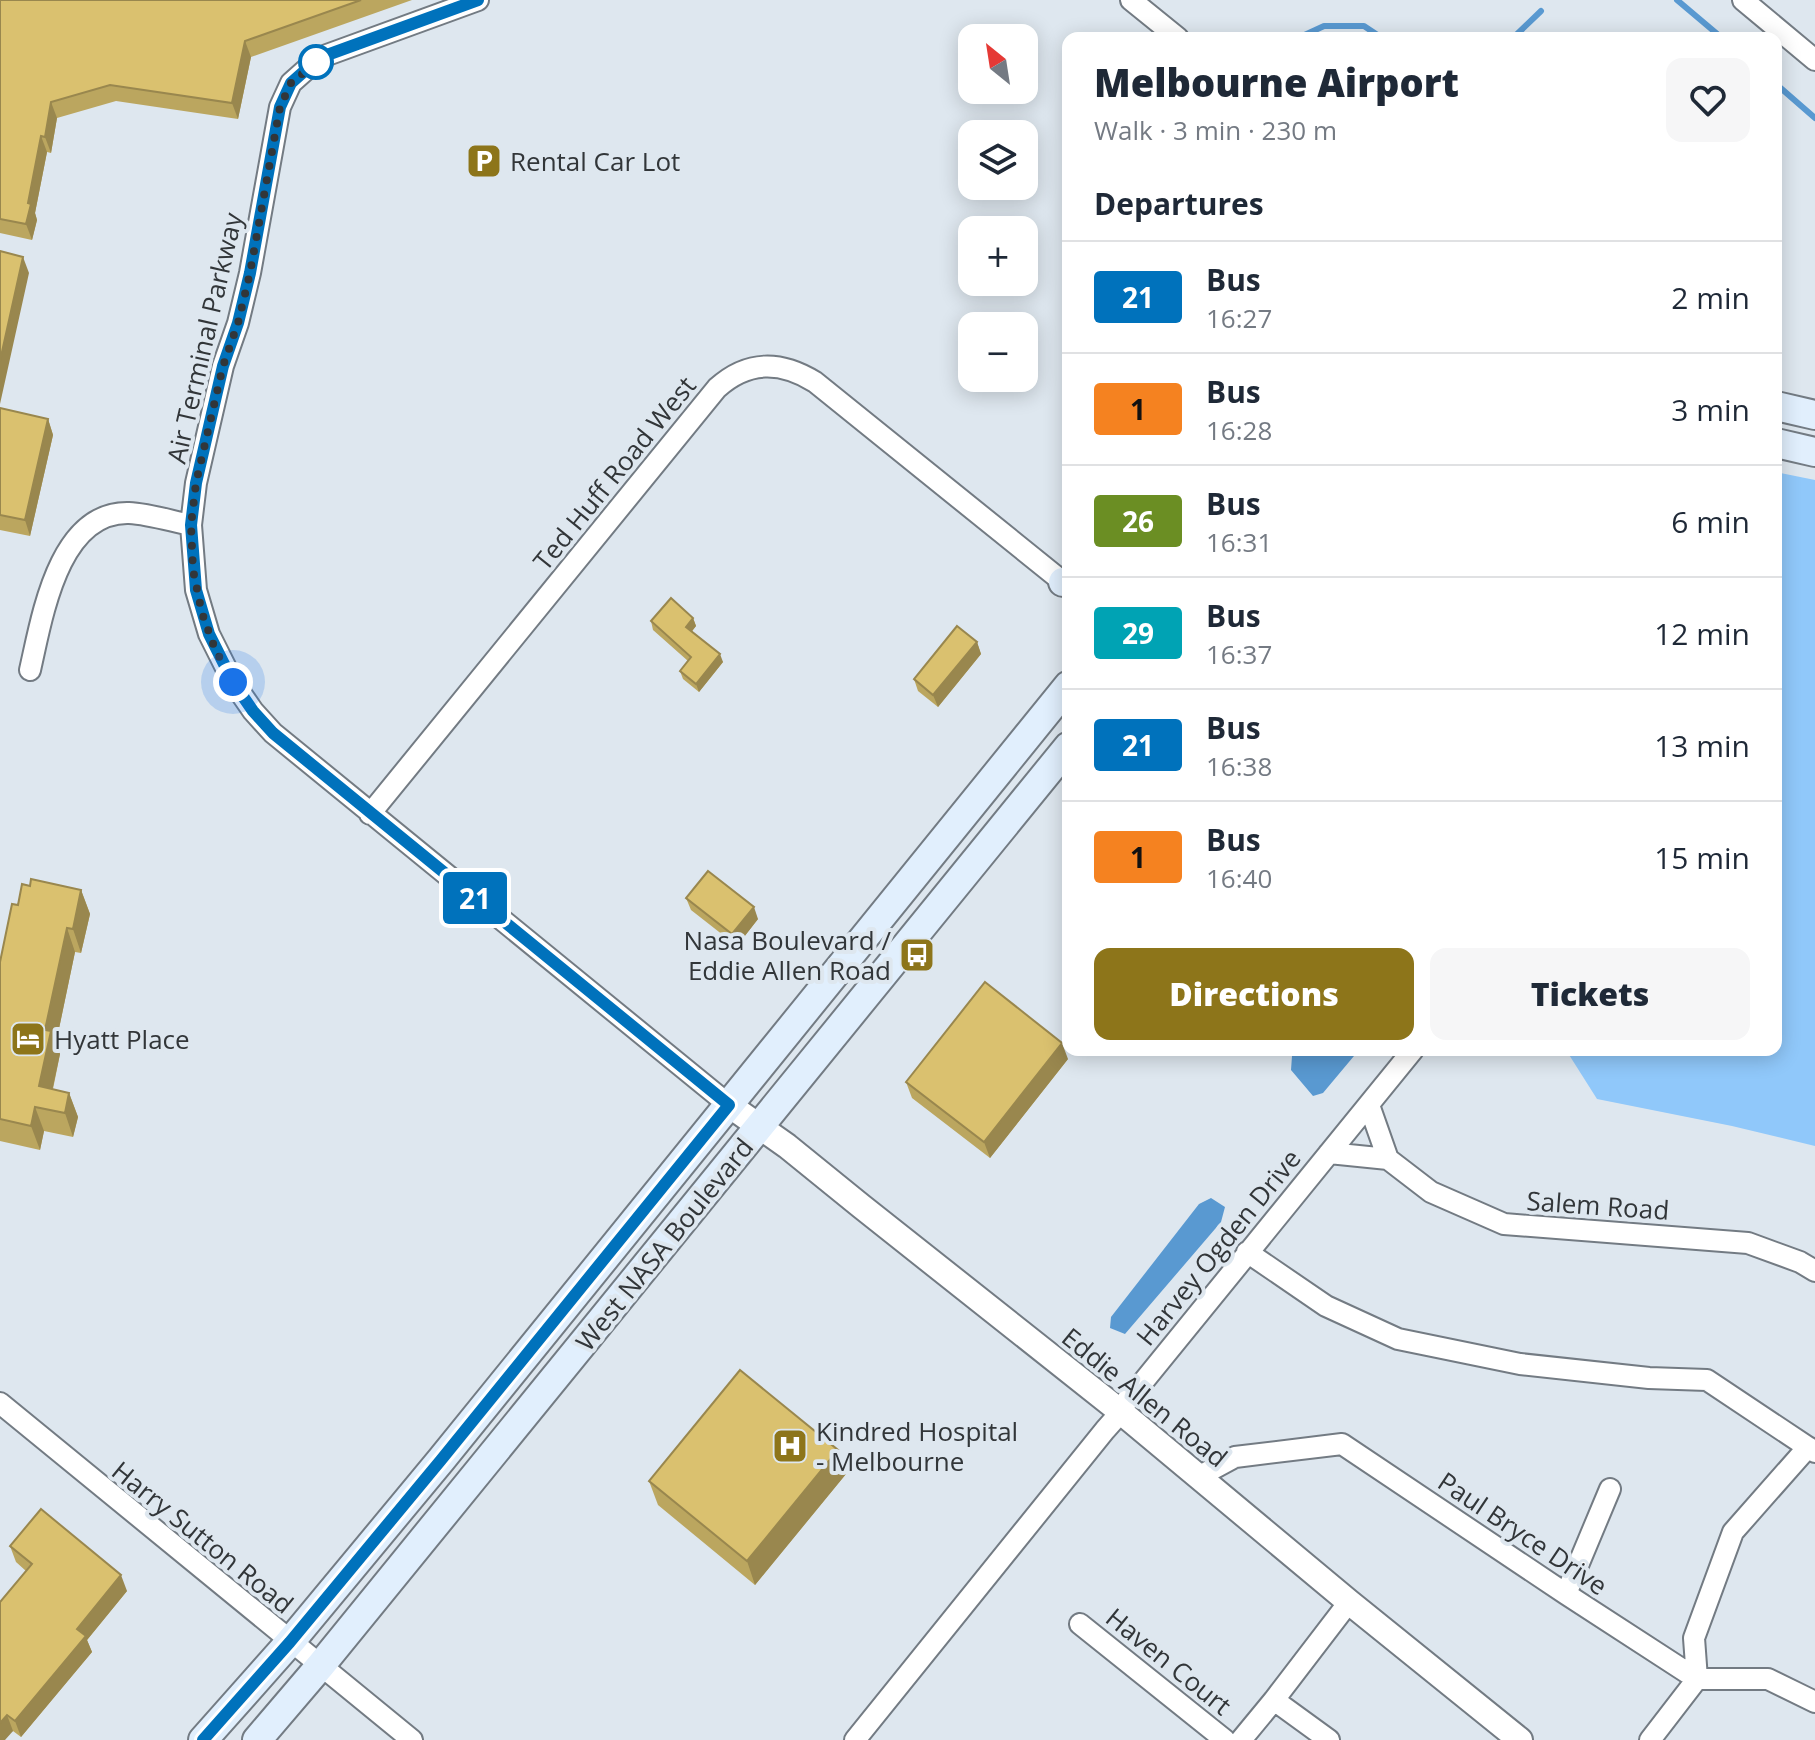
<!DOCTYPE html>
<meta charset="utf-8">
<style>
body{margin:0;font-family:"Open Sans",sans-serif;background:#f6f6f7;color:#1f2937;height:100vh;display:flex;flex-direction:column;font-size:30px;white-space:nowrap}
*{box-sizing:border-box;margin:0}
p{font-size:26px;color:#747a83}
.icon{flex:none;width:44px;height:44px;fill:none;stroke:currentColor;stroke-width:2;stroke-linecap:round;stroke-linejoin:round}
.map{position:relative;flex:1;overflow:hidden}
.details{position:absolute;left:1062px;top:32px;width:720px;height:1024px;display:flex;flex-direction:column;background:#fff;border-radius:16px;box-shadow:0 4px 20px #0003}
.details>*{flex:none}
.badge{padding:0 16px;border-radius:6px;font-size:28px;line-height:52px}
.needle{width:52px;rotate:330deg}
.controls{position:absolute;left:958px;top:24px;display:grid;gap:16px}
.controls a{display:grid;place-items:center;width:80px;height:80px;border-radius:16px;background:#fff;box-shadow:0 4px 20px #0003;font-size:40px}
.you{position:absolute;width:40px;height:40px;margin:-20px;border:6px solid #fff;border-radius:50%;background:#1a73e8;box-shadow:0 0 0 12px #1a73e833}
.map>.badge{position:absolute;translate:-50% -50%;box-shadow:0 0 0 4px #fff}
h2{padding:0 32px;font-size:30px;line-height:72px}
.round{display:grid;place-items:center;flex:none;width:84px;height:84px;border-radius:16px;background:#f6f6f7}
.summary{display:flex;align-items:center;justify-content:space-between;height:136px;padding:0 32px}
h1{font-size:38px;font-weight:800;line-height:60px}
.action{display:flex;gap:16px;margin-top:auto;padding:16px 32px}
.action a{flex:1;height:92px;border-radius:16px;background:#8d751a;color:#fff;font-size:32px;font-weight:800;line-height:92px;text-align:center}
.action a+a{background:#f6f6f7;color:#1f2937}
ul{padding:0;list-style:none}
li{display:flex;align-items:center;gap:24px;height:112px;padding:0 32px;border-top:2px solid #e0e1e3}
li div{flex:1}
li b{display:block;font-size:30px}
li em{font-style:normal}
li .badge{min-width:88px;font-weight:700;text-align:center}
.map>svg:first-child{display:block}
.green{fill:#90c8fa}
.water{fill:#5999d1}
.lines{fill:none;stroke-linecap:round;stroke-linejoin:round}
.stream{stroke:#5999d1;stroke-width:6}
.minor-casing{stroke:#737b83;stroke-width:24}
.tertiary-casing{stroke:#737b83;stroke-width:28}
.secondary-casing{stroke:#737b83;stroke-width:32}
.minor{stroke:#fff;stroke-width:20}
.tertiary{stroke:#fff;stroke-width:24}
.secondary{stroke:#e1effd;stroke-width:28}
.wall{fill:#bba65f}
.shaded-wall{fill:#99874e}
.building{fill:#dac16f;stroke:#99874e;stroke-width:2}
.line-casing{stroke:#fff;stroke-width:18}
.line{stroke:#0072bc;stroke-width:12}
.walk{stroke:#323639;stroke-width:8;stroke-dasharray:0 14.4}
.stop-dot{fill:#fff;stroke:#0072bc;stroke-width:4}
.labels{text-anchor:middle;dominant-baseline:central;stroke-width:8;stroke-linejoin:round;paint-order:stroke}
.poi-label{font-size:26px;fill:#323639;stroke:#dee7ef;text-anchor:start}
.street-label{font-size:26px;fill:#323639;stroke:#dee7ef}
</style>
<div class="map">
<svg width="1815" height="1740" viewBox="0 0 1815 1740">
<rect width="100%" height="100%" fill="#dee7ef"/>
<path class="green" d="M1776,472l39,8v666l-83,-20 -135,-27 -31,-49h210z"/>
<path class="water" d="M1297,1050h62l-36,43 -10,3 -22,-26 1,-14z
M1211,1198l14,9 -4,15 -96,112 -15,-6 1,-11 88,-113z"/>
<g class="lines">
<path class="stream" d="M1677,0l45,38
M1298,38l26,-12h40l18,12
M1513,38l28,-27
M1776,84l39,34"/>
<defs>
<path id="minor" d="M478,0l-151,55 -18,12 -18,16 -11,24 -30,166 -12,50 -15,43 -27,117 -5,42 5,65 13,44 24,48 20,29 20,22 456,372
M1131,0l47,38
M1743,0l72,60
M30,670c12,-52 28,-159 99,-157 20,1 42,8 62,12
M370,814l347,-426c31,-28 64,-27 98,-6l253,204
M1329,1153l59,6 -19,-54
M1388,1159l43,33 73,32 244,19 52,19 15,9
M1247,1252l79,54 72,33 122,25 129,14 58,2 108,72
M0,1403l412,337
M1198,1477l37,-20 107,-13 224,150 131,85h71l47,23
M1566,1594l44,-105
M1080,1624l145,116
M1274,1700l55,40
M855,1740l250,-310 16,-18 11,-21 11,-9 270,-332
M1241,1740l33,-40 75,-98
M1650,1740l47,-61 -3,-41 39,-106 75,-85"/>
<path id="tertiary" d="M729,1105l58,41 74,60 260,206 228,190 171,138"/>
<path id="secondary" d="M1776,406l39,9
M1776,443l39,9
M1063,582l5,-1
M203,1740l87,-98 151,-182 627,-774
M257,1740l64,-75 747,-918"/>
</defs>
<use href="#minor" class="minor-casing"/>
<use href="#tertiary" class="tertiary-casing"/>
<use href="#secondary" class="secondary-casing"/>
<use href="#minor" class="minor"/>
<use href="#tertiary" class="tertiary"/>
<use href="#secondary" class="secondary"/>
</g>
<path class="wall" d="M0,0h412l-161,57 -13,62 -122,-18 -59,17 -6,35 -4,-1 -12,61 2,7 -5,20 -32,-7z
M0,408l48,11 5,16 -23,101 -30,-6z
M693,618l3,8 -4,5 31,31 -24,30 -16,-13 -3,-8 8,-10 -35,-31 -2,-9z
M977,642l4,12 -43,53 -20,-16 -4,-12z
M30,886l51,4 9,24 -9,39 -6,-1 -19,91 4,11 -7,35 16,4 9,24 -5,20 -29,-6 -4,19 -40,-9v-179l18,-57z
M686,898l72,21 -21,27 -46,-36z
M1068,1059l-78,99 -78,-60 -6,-16z
M838,1450l8,24 -91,111 -97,-80 -9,-24z
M10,1546l117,45 -40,49 5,12 -71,85 -8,-6 -13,9 26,-169 -10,-9z"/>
<path class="shaded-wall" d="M245,41l6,16 -13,62 -6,-16z
M51,102l6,16 -6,35 -6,-16z
M41,136l6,16 -12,61 2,7 -5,20 -6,-16 2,-21z
M23,257l6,16 -29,131v-43z
M48,419l5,16 -23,101 -5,-16z
M693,618l3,8 -7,9 -3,-8z
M977,642l4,12 -43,53 -5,-12z
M720,654l3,8 -24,30 -3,-8z
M81,890l9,24 -9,39 -8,-24z
M754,907l4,12 -21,27 -5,-12z
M67,928l8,24 -19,91 4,11 -12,56 -9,-24 6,-56z
M1062,1043l6,16 -78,99 -6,-16z
M69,1093l9,24 -5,20 -8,-24z
M35,1107l9,24 -4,19 -9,-24z
M838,1450l8,24 -91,111 -8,-24z
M121,1575l6,16 -40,49 5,12 -71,85 -6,-16 62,-92z
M7,1715l6,16 -8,9h-5v-17z"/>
<path class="building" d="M0,0h361l-116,41 -13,62 -122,-18 -59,17 -6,35 -4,-1 -13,67 3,1 -5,20 -26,-5z
M0,251l23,6 -23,104z
M0,408l48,11 -23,101 -25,-5z
M671,598l22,20 -7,9 34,27 -24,30 -16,-13 11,-14 -40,-36z
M957,626l20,16 -44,53 -19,-16z
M708,871l46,36 -22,27 -46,-36z
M31,879l50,11 -8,39 -6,-1 -22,102 6,1 -12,55 30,7 -4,20 -30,-6 -4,19 -31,-7v-157l12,-58 6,1 4,-21 8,2z
M985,982l77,61 -78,99 -78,-60z
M740,1370l98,80 -91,111 -98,-80z
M41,1509l80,66 -44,54 9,7 -71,85 -8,-6 -7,8v-121l32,-38 -22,-18z"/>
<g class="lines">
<defs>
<path id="line" d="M203,1740l87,-98 151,-182 288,-355 -456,-372 -20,-22 -20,-29 -24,-48 -13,-44 -5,-65 5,-42 27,-117 15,-43 12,-50 30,-166 11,-24 18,-16 18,-12 151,-55"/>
</defs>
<use href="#line" class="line-casing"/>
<use href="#line" class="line"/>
<path class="walk" d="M233,682l-18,-33 -13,-36 -9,-43 -2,-45 5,-42 27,-117 15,-43 12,-50 30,-166 11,-24 28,-23 -3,2"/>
</g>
<defs>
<symbol id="parking-square" viewBox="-11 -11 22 22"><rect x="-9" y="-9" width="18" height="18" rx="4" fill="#8d751a" stroke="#dee7ef"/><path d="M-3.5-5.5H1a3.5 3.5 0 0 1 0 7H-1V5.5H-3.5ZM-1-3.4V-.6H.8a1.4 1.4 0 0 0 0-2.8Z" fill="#fff"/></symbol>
<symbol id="bus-square" viewBox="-11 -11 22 22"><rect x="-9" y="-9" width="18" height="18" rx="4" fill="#8d751a" stroke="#dee7ef"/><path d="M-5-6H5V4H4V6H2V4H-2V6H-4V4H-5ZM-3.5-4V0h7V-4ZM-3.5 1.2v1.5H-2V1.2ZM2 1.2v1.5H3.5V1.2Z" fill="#fff"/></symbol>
<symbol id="hotel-square" viewBox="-11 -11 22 22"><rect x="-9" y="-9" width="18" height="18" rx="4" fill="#8d751a" stroke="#dee7ef"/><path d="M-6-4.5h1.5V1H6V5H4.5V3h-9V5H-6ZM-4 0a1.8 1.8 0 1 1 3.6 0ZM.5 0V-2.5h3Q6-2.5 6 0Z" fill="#fff"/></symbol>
<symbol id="hospital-square" viewBox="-11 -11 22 22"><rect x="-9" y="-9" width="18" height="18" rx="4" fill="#8d751a" stroke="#dee7ef"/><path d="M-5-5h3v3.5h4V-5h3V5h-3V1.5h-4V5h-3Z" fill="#fff"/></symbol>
</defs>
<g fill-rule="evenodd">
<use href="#parking-square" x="464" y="141" width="40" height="40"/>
<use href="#bus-square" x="897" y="935" width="40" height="40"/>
<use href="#hotel-square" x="8" y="1019" width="40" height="40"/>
<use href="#hospital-square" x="770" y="1426" width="40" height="40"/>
</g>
<circle class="stop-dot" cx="316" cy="62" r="16"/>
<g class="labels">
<g class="poi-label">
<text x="510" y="161">Rental Car Lot</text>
<text x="891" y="940" text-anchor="end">Nasa Boulevard /<tspan x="891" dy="30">Eddie Allen Road</tspan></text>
<text x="54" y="1039">Hyatt Place</text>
<text x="816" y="1431">Kindred Hospital<tspan x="816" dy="30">- Melbourne</tspan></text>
</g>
<g class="street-label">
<text transform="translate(204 338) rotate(-77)">Air Terminal Parkway</text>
<text transform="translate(614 473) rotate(-51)">Ted Huff Road West</text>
<text transform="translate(1598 1205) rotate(4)">Salem Road</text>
<text transform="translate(664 1244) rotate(-51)">West NASA Boulevard</text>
<text transform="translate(1218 1247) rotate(-51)">Harvey Ogden Drive</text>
<text transform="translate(1145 1397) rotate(39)">Eddie Allen Road</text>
<text transform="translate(1523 1533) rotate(34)">Paul Bryce Drive</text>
<text transform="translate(203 1537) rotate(39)">Harry Sutton Road</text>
<text transform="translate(1169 1661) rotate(39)">Haven Court</text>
</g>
</g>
</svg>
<div class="controls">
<a><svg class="needle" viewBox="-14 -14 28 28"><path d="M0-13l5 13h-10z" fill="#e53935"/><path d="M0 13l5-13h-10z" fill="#747a83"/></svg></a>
<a><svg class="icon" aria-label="layers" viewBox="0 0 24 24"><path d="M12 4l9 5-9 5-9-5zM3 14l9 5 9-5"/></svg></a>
<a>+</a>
<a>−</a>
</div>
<div class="you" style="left:233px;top:682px"></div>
<b class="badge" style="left:475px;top:898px;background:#0072bc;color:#fff">21</b>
<section class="details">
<div class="summary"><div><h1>Melbourne Airport</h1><p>Walk · 3 min · 230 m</p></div><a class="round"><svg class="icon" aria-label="heart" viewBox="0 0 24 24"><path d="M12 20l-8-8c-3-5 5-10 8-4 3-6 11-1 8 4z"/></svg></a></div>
<h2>Departures</h2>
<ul>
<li><span class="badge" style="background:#0072bc;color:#fff">21</span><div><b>Bus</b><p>16:27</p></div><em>2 min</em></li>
<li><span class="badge" style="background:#f58220;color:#111">1</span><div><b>Bus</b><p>16:28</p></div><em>3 min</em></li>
<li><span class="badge" style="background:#6b8e23;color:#fff">26</span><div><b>Bus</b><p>16:31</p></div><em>6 min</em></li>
<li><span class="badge" style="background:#00a3b4;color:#fff">29</span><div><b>Bus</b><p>16:37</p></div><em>12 min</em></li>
<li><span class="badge" style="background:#0072bc;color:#fff">21</span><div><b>Bus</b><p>16:38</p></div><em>13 min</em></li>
<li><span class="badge" style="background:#f58220;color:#111">1</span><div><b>Bus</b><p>16:40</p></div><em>15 min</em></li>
</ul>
<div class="action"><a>Directions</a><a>Tickets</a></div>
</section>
</div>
